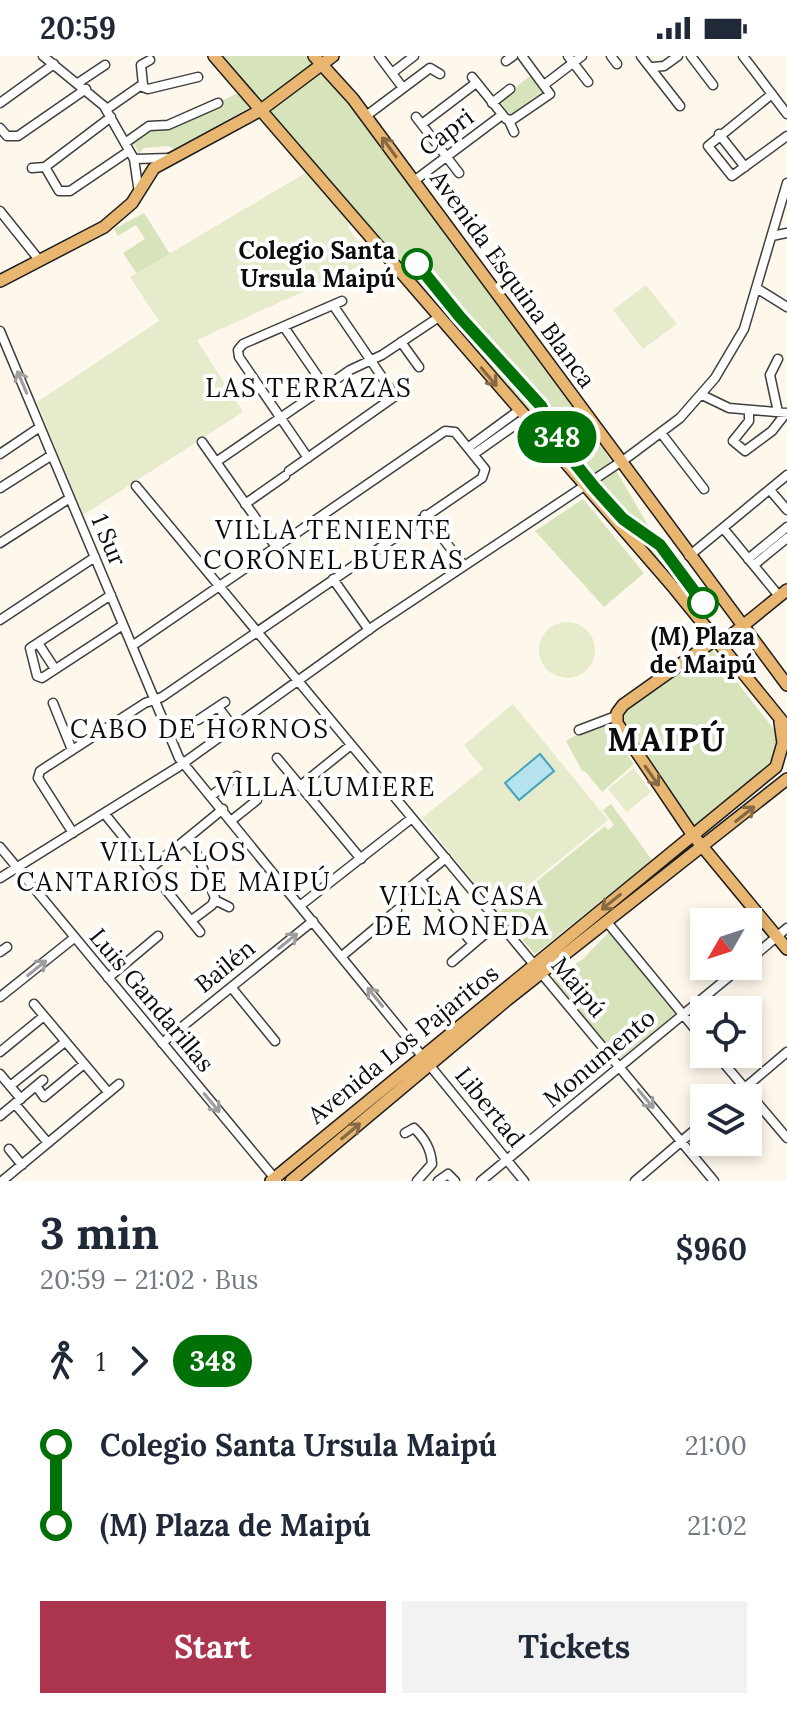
<!DOCTYPE html>
<meta charset="utf-8">
<style>
body{margin:0;font-family:Lora,serif;background:#f2f2f3;color:#1f2937;height:100vh;display:flex;flex-direction:column;font-size:30px;white-space:nowrap}
*{box-sizing:border-box;margin:0}
p{font-size:26px;color:#747a83}
.icon{flex:none;width:44px;height:44px;fill:none;stroke:currentColor;stroke-width:2;stroke-linecap:round;stroke-linejoin:round}
.map{position:relative;height:1125px;overflow:hidden}
.details{display:flex;flex-direction:column;background:#fff;flex:1}
.details>*{flex:none}
.badge{padding:0 16px;border-radius:26px;font-size:28px;line-height:52px}
.needle{width:52px;rotate:231deg}
.tools{position:absolute;left:690px;top:852px;display:grid;gap:16px}
.tools a{display:grid;place-items:center;width:72px;height:72px;border-radius:0px;background:#fff;box-shadow:0 4px 12px #0003;font-size:40px}
.map>.badge{position:absolute;translate:-50% -50%;box-shadow:0 0 0 4px #fff}
.legs{display:flex;align-items:center;gap:12px;height:88px;padding:0 40px;font-size:26px}
.legs p{margin-inline-start:auto}
.head{display:flex;align-items:center;justify-content:space-between;height:136px;padding:0 40px}
h1{font-size:44px;font-weight:800;line-height:60px}
.button{display:flex;gap:16px;margin-top:auto;padding:16px 40px}
.button a{flex:1;height:92px;border-radius:0px;background:#ab344f;color:#fff;font-size:32px;font-weight:800;line-height:92px;text-align:center}
.button a+a{background:#f2f2f3;color:#1f2937}
ul{padding:0 40px;list-style:none}
li{display:flex;align-items:center;gap:28px;height:80px;font-size:30px}
li i{display:grid;place-items:center;width:12px;height:100%;margin:0 10px;background:currentColor}
li i::after{content:'';width:20px;height:20px;margin:-10px;border:6px solid;border-radius:50%;background:#fff}
li p{margin-inline-start:auto}
li:first-child i{background:linear-gradient(#0000 50%,currentColor 0)}
li:last-child i{background:linear-gradient(currentColor 50%,#0000 0)}
.status{display:flex;justify-content:space-between;align-items:center;height:56px;padding:0 40px;background:#fff;direction:ltr}
.status svg{height:22px;fill:currentColor}
.map>svg:first-child{display:block}
.green{fill:#d7e3ba}
.pitch{fill:#e6ebcb}
.water{fill:#b7e3ee;stroke:#46a3bd;stroke-width:2}
.lines{fill:none;stroke-linecap:round;stroke-linejoin:round}
.minor-casing{stroke:#3f3f3f;stroke-width:11}
.major-casing{stroke:#1d1d1d;stroke-width:14}
.minor{stroke:#fff;stroke-width:8}
.major{stroke:#e8b671;stroke-width:11}
.oneway{stroke:#856a44}
.oneway2{stroke:#9e9e9e}
.line-1-casing{stroke:#fff;stroke-width:18}
.line-1{stroke:#007106;stroke-width:12}
.stop-1-dot{fill:#fff;stroke:#007106;stroke-width:4}
.labels{text-anchor:middle;dominant-baseline:central;stroke-width:8;stroke-linejoin:round;paint-order:stroke}
.street-label{font-size:24px;fill:#0c0c0c;stroke:#fff}
.stop-label{font-size:24px;font-weight:bold;fill:#0c0c0c;stroke:#fff;text-anchor:end}
.neighbourhood-label{font-size:26px;letter-spacing:2px;fill:#0c0c0c;stroke:#fff}
.district-label{font-size:32px;font-weight:bold;letter-spacing:2px;fill:#0c0c0c;stroke:#fff}
</style>
<div class="status"><b>20:59</b><svg viewBox="0 0 49 12"><path d="M0 12V9h3v3zM5 12V6h3v6zM10 12V3h3v9zM15 12V0h3v12zM26 1h20v11H26zM47 4h2v5h-2z"/></svg></div>
<div class="map">
<svg width="787" height="1125" viewBox="0 0 787 1125">
<rect width="100%" height="100%" fill="#fdf7ec"/>
<path class="green" d="M217,0h93l35,39 251,341 71,122 -4,12z
M530,20l12,16 -32,24 -11,-16z
M238,37l12,14 -75,43 -6,-4 -25,2 -5,5 -7,-12 18,-13 14,2 59,-25 -2,-4z
M144,157l43,68 -30,23 -34,-51 22,-14 -9,-14 -18,11 -4,-7z
M583,443l61,74 -40,34 -69,-76z
M710,591l69,89 -2,21 -84,69 -72,-104 2,-11z
M612,666l12,18 -4,5 14,19 -32,28 -17,-21h-3l-16,-30 30,-18z
M611,748l41,56 -117,94 -36,-42 106,-86 3,4 6,-5 -11,-15z
M610,875l67,81 -58,48 -68,-81 32,-20z"/>
<path class="pitch" d="M307,116l45,52 -4,3 9,14 10,1 12,15 -182,83 46,72 -160,103 -46,-113 122,-81 -29,-44z
M646,229l31,39 -34,25 -30,-39z
M539 594a28 28 0 1 1 56 0a28 28 0 1 1-56 0Z
M513,648l95,116 -111,91 -75,-93 61,-49 -19,-24z
M634,712l17,24 -24,20 -19,-23z"/>
<path class="water" d="M540,698l14,17 -35,29 -14,-17z"/>
<g class="lines">
<defs>
<path id="minor" d="M43,0l61,50 30,53 5,34
M379,0l24,32
M568,0l20,26
M611,0l6,8
M641,0l39,50
M691,0l22,29
M743,0l44,58
M506,5l7,-5
M653,11l11,-1 14,-10
M392,17l22,-17
M472,21l34,42 6,1 38,-26 -28,-38
M78,27l27,-18
M143,29l-2,-20 9,-5
M544,29l38,-29
M772,38l-64,52 24,30 55,-40
M0,47l54,-39
M492,47l18,-14
M107,53l33,-23 8,3 50,-12
M366,60l64,-48 10,6
M416,61l43,56
M509,65l5,11
M422,68l54,-41
M0,72l7,8h11l68,-47
M719,78l26,33
M125,87l24,-17 19,-1 50,-22
M134,103l37,-1
M45,111l14,24h11l59,-40
M32,112l13,-1 66,-50
M414,125l88,-66
M0,155l40,50
M772,180l15,-3
M758,233l29,18
M333,249l62,91
M284,271l41,60
M0,275l179,427 345,423
M401,286l18,25
M778,303l-8,16 8,37
M702,339l27,13 58,5
M749,356v9l-16,20 12,10 27,-20 14,-18
M661,377l43,56
M202,386l74,105
M469,391l49,-36
M0,398l40,-27
M474,398l51,-36
M308,402l-69,-101 -1,-7 5,-6 99,-43
M216,406l134,-92 32,-15 57,-38
M289,415l112,-79
M136,430l578,695
M0,432l52,-33
M770,434l17,20
M245,448l40,-28
M425,459l39,51
M723,472l56,68
M0,487l70,-45
M689,500l98,-81
M748,503l39,-32
M754,509l33,-27
M333,523l36,51
M111,539l-81,53 7,28 5,2 81,-53
M0,564l95,-63
M38,587l17,26
M53,647l19,47
M218,651l16,21
M198,664l27,-18
M579,674l37,-14
M277,702l84,101
M300,730l51,-41
M211,740l26,-20
M104,757l96,119
M232,764l25,-20
M73,777l-35,-55 2,-7 105,-68 17,-6 320,-219 3,-9 -30,-37 -10,-1 -313,215
M185,784l12,14 18,44 -3,7 -20,15
M0,791l277,334
M151,812l72,-59
M0,822l178,-111 196,-141 254,-169 52,-39 35,-40 29,-49 43,-146
M420,823l53,65
M404,836l42,-34
M215,844l14,7
M301,849l111,-87
M607,866l97,118
M0,896l7,-5
M342,900l55,-46
M748,905l39,-33
M452,906l47,-40
M108,922l50,-42
M231,931l44,54
M0,941l74,-59
M34,948l74,88
M162,987l151,-122
M0,996l44,-36
M716,998l71,84
M0,1018l21,25
M10,1030l55,-44
M36,1030l8,11 40,-33
M733,1042l54,-46
M15,1048l33,39
M0,1060l43,-36
M405,1077l9,-5c11,11 17,21 18,36l-15,17
M9,1093l13,16
M2,1125l117,-97
M438,1125l10,-7 7,7
M481,1125l261,-215
M635,1125l69,-59"/>
<path id="major" d="M214,0l460,532 113,139
M314,0l39,43 434,586
M0,225l104,-54 28,-24 22,-35 107,-58 72,-54
M716,583l-93,66 -6,8v10l75,111 95,115
M723,592l11,-15 53,-43
M271,1125l505,-414 7,-24 -3,-21
M291,1125l216,-181 280,-221"/>
</defs>
<use href="#minor" class="minor-casing"/>
<use href="#major" class="major-casing"/>
<use href="#minor" class="minor"/>
<use href="#major" class="major"/>
</g>
<defs><path id="oneway-shaft" d="M-6 0H5M1.5-3L5.5 0L1.5 3" fill="none" stroke-width="1.6" stroke-linecap="round" stroke-linejoin="round" transform="scale(2)"/></defs>
<g class="oneway">
<use href="#oneway-shaft" transform="translate(389 91) rotate(-126)"/>
<use href="#oneway-shaft" transform="translate(489 321) rotate(50)"/>
<use href="#oneway-shaft" transform="translate(652 720) rotate(55)"/>
<use href="#oneway-shaft" transform="translate(745 758) rotate(-39)"/>
<use href="#oneway-shaft" transform="translate(611 846) rotate(141)"/>
<use href="#oneway-shaft" transform="translate(351 1075) rotate(-40)"/>
</g>
<g class="oneway2">
<use href="#oneway-shaft" transform="translate(22 326) rotate(-113)"/>
<use href="#oneway-shaft" transform="translate(288 885) rotate(-39)"/>
<use href="#oneway-shaft" transform="translate(37 912) rotate(-39)"/>
<use href="#oneway-shaft" transform="translate(375 941) rotate(-129)"/>
<use href="#oneway-shaft" transform="translate(646 1043) rotate(50)"/>
<use href="#oneway-shaft" transform="translate(212 1047) rotate(50)"/>
</g>
<g class="lines">
<defs>
<path id="line-1" d="M417,208l43,53 81,89 20,40 34,42 28,31 37,26 43,58"/>
</defs>
<use href="#line-1" class="line-1-casing"/>
<use href="#line-1" class="line-1"/>
</g>
<g class="stop-1-dot">
<circle cx="417" cy="208" r="14"/>
<circle cx="703" cy="547" r="14"/>
</g>
<g class="labels">
<g class="street-label">
<text transform="translate(446 76) rotate(-37)">Capri</text>
<text transform="translate(513 223) rotate(54)">Avenida Esquina Blanca</text>
<text transform="translate(109 484) rotate(67)">1 Sur</text>
<text transform="translate(225 910) rotate(-39)">Bailén</text>
<text transform="translate(579 931) rotate(50)">Maipú</text>
<text transform="translate(152 944) rotate(50)">Luis Gandarillas</text>
<text transform="translate(403 988) rotate(-39)">Avenida Los Pajaritos</text>
<text transform="translate(599 1002) rotate(-40)">Monumento</text>
<text transform="translate(490 1051) rotate(51)">Libertad</text>
</g>
<g class="stop-label">
<text x="395" y="194">Colegio Santa<tspan x="395" dy="28">Ursula Maipú</tspan></text>
<text x="703" y="580" text-anchor="middle">(M) Plaza<tspan x="703" dy="28">de Maipú</tspan></text>
</g>
<g class="neighbourhood-label">
<text x="309" y="331">LAS TERRAZAS</text>
<text x="334" y="473">VILLA TENIENTE<tspan x="334" dy="30">CORONEL BUERAS</tspan></text>
<text x="200" y="672">CABO DE HORNOS</text>
<text x="326" y="730">VILLA LUMIERE</text>
<text x="174" y="795">VILLA LOS<tspan x="174" dy="30">CANTARIOS DE MAIPÚ</tspan></text>
<text x="462" y="839">VILLA CASA<tspan x="462" dy="30">DE MONEDA</tspan></text>
</g>
<g class="district-label">
<text x="667" y="683">MAIPÚ</text>
</g>
</g>
</svg>
<div class="tools">
<a><svg class="needle" viewBox="-14 -14 28 28"><path d="M0-13l5 13h-10z" fill="#e53935"/><path d="M0 13l5-13h-10z" fill="#747a83"/></svg></a>
<a><svg class="icon" aria-label="locate" viewBox="0 0 24 24"><circle cx="12" cy="12" r="6"/><path d="M12 2v4M12 18v4M2 12h4M18 12h4"/></svg></a>
<a><svg class="icon" aria-label="layers" viewBox="0 0 24 24"><path d="M12 4l9 5-9 5-9-5zM3 14l9 5 9-5"/></svg></a>
</div>
<b class="badge" style="left:557px;top:381px;background:#007106;color:#fff">348</b>
</div>
<section class="details">
<div class="head"><div><h1>3 min</h1><p>20:59 – 21:02 · Bus</p></div><b>$960</b></div>
<div class="legs"><svg class="icon" aria-label="walk" viewBox="0 0 24 24"><circle cx="13" cy="4" r="2"/><path d="M13 8l-2 6 4 7M11 14l-3 7M7 12l3-4h3l4 4"/></svg>1<svg class="icon" aria-label="forward" viewBox="0 0 24 24"><path d="M9 5l7 7-7 7"/></svg><b class="badge" style="background:#007106;color:#fff">348</b></div>
<ul>
<li><i style="color:#007106"></i><b>Colegio Santa Ursula Maipú</b><p>21:00</p></li>
<li><i style="color:#007106"></i><b>(M) Plaza de Maipú</b><p>21:02</p></li>
</ul>
<div class="button"><a>Start</a><a>Tickets</a></div>
</section>
